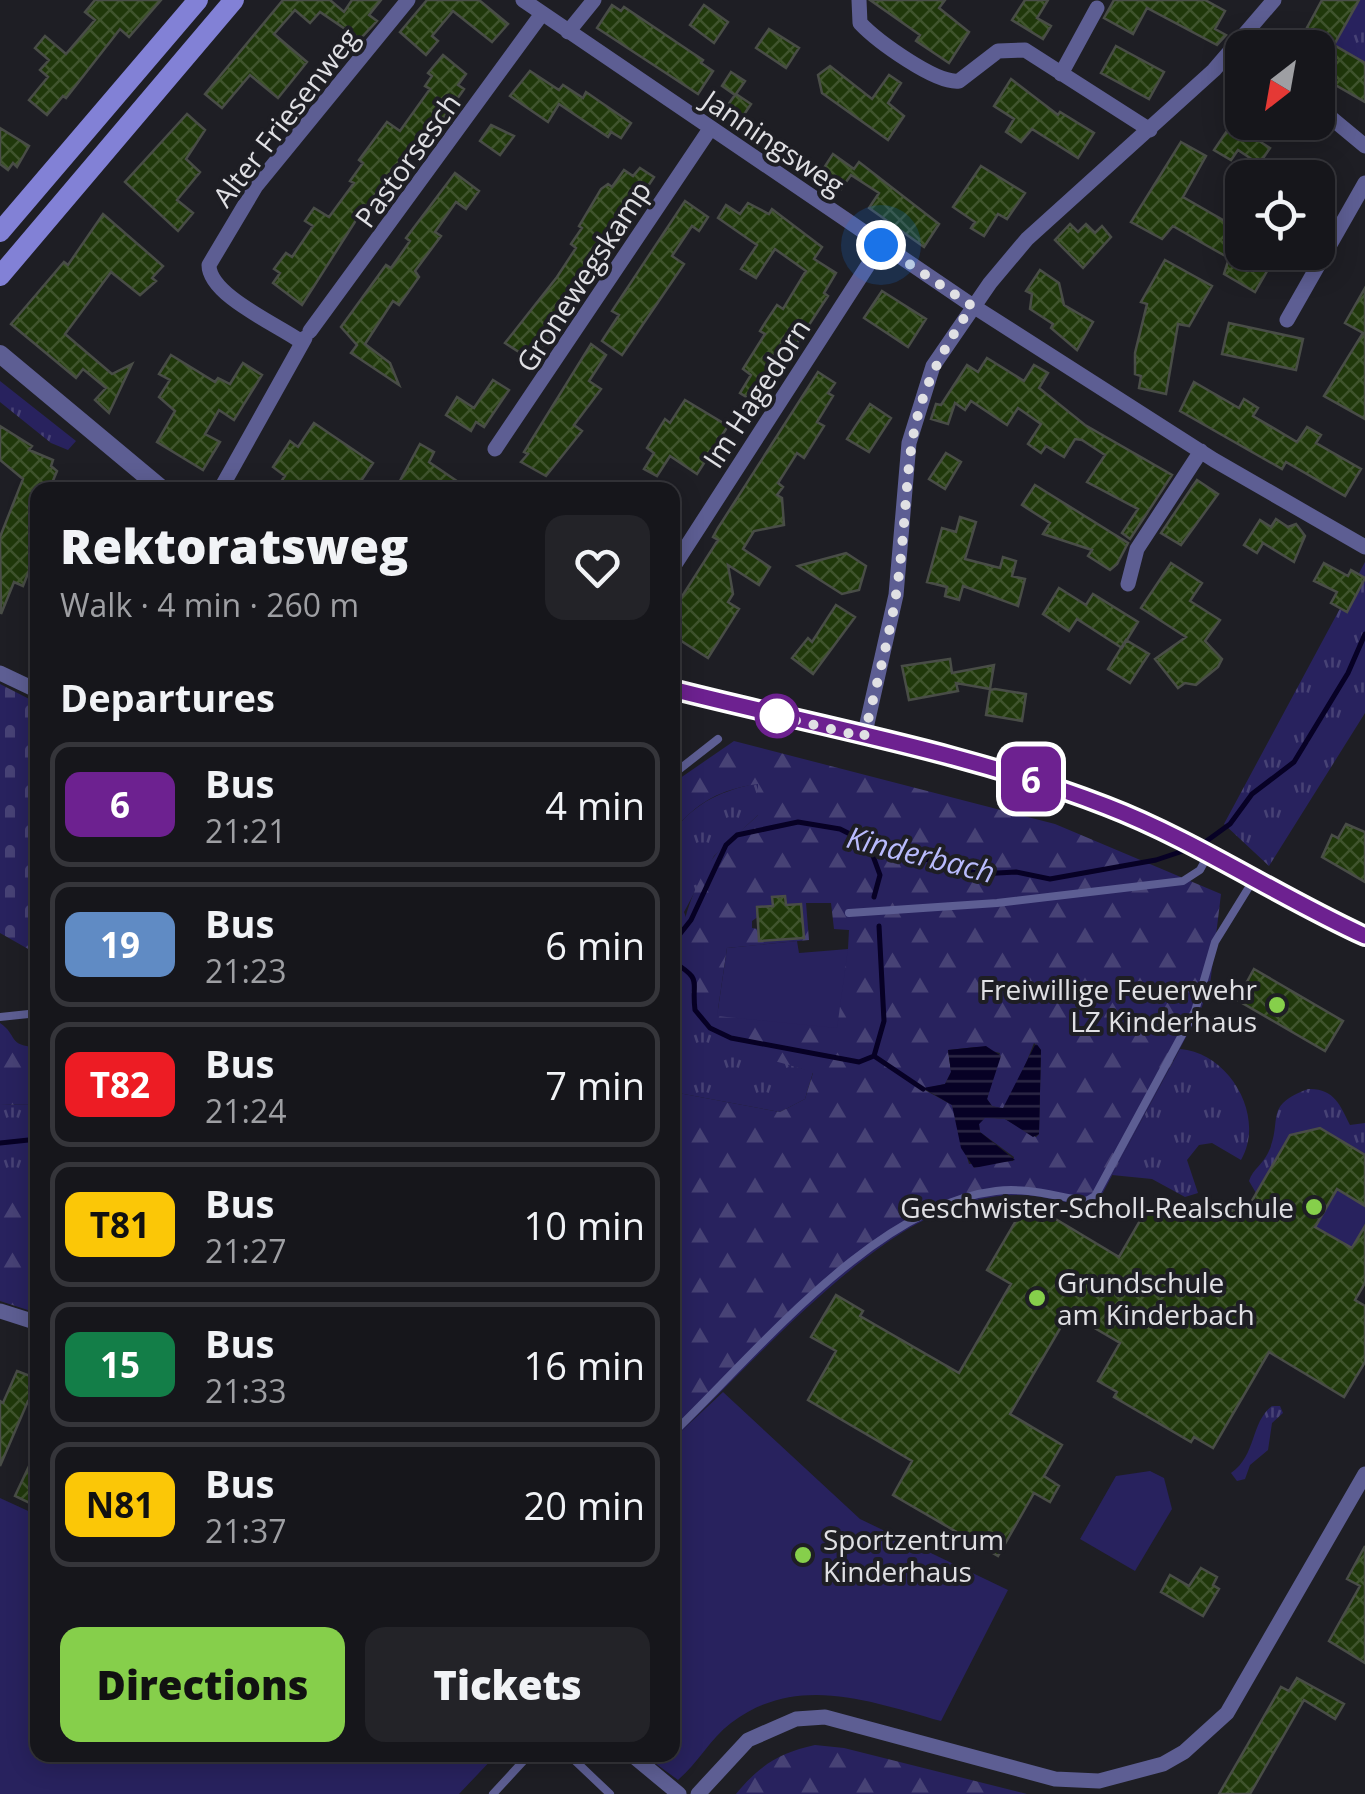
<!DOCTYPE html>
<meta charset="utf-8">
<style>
body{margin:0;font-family:"Open Sans",sans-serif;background:#232328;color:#f1f3f6;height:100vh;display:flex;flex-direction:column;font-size:38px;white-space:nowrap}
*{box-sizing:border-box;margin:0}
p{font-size:32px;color:#9e9fa3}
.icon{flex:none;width:55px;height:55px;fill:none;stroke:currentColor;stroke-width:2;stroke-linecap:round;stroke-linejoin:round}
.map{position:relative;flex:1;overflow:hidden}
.drawer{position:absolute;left:30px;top:482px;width:650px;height:1280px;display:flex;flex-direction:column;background:#16161b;border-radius:20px;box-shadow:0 5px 25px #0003,0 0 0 2px #35353a}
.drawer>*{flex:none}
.badge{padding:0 20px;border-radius:15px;font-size:35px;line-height:65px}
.needle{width:65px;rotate:211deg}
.controls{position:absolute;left:1225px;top:30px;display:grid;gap:20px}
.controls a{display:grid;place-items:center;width:110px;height:110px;border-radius:20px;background:#16161b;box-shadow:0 5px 25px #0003,0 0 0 2px #35353a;font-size:50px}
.you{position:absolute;width:50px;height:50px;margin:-25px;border:8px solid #fff;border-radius:50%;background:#1a73e8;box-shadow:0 0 0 15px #1a73e833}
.map>.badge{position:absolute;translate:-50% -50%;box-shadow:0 0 0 5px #fff}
h2{padding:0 30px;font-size:38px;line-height:90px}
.round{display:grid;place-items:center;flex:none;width:105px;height:105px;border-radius:20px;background:#232328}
.headline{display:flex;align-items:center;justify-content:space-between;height:170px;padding:0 30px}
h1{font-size:48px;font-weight:800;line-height:75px}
.primary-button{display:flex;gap:20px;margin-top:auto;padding:20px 30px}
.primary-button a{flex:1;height:115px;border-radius:20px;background:#86cf4b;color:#111;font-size:40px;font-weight:800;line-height:115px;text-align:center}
.primary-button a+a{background:#232328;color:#f1f3f6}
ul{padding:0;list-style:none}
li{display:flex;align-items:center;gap:30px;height:125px;margin:0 20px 15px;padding:0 10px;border:5px solid #35353a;border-radius:20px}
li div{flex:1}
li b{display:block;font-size:38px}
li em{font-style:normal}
li .badge{min-width:110px;font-weight:700;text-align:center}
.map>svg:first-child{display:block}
.grass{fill:url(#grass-tufts)}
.forest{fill:url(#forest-firs);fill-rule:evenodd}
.cemetery{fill:url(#cemetery-stones)}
.garden{fill:#28225e}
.water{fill:url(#water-rules)}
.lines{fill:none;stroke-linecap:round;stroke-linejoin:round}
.stream{stroke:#070125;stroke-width:5}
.building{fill:url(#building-cross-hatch);stroke:#494d47;stroke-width:2.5}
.service{stroke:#5d5e93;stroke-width:8}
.minor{stroke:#5d5e93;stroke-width:15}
.tertiary{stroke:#5d5e93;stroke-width:18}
.secondary{stroke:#8281d6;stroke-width:20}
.line-casing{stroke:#fff;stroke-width:22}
.line{stroke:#6d2190;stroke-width:15}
.walk{stroke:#e0e0e4;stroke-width:10;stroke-dasharray:0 18}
.stop-dot{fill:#fff;stroke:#6d2190;stroke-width:5}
.poi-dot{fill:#86cf4b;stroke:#1e1e24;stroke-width:4}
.labels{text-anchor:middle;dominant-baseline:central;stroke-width:8;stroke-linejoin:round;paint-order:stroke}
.street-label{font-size:28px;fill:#e0e0e4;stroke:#1e1e24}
.poi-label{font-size:28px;fill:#e0e0e4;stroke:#1e1e24;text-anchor:end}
.water-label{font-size:30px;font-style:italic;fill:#b9bbfd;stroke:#1e1e24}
</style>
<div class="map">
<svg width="1365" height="1794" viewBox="0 0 1365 1794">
<defs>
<pattern id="grass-tufts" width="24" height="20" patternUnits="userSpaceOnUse" patternTransform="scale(2.5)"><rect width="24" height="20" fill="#28225e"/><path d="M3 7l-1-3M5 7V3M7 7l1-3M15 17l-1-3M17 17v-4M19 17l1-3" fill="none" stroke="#474275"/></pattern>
<pattern id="forest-firs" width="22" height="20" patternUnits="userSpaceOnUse" patternTransform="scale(2.5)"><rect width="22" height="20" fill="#28225e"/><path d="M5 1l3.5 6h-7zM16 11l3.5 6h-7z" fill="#474275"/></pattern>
<pattern id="cemetery-stones" width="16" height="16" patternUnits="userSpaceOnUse" patternTransform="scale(2.5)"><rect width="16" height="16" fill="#28225e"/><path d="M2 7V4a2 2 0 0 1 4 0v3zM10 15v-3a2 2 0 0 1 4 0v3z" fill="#474275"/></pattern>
<pattern id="water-rules" width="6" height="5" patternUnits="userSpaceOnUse" patternTransform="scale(2.5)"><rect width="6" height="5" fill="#070125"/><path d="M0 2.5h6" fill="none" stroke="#2b2644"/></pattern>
<pattern id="building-cross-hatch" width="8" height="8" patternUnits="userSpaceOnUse" patternTransform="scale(2.5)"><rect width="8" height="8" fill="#20380b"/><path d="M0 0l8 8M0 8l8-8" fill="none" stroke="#40542e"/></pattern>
</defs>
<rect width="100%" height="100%" fill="#1e1e24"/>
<path class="grass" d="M1360,0h5v62l-31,-17z
M0,381l76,60 -8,9 -17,-7 -51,-41z
M1365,562v151l-96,153 -45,-42z
M758,783v32l-44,41 -30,56 47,134 82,26 -8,27 -25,13 -107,-20v-261c25,-30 48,-40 85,-48z
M1180,1049c50,4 86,68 61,111l-29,-17 -13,2 -12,15 11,33 -13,4 -33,-18 -40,-4z
M1308,1089c26,-1 32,16 42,36l15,-2v32l-46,-27 -29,7 -34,58 -7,-12c4,-12 14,-17 19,-28 16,-33 -6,-47 40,-64z
M37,1104v91h-37v-90z
M1272,1406h8l3,7 -11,10 -4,27 -18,15 -5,14 -8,2 -6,-8c26,-18 19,-50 41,-67z"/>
<path class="forest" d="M734,741l321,83 166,70 -11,91 -9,24 -101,189c-24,11 -41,1 -66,-2 -26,-3 -50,1 -75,9 -97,31 -211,163 -286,234v-347l107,20 25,-13 8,-26c-25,-10 -56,-14 -81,-26 -75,-37 -58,-133 -19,-189 12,-16 31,-29 45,-43v-31c-37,5 -61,18 -85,47v-48zM772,897l14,8h15l3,32 -52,-9v-7l21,-15zM806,903h25l3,26 15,1 -1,19 -131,67 10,-68 82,-8zM1034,1043l7,7 -2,84 -3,3 -31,-18 -20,-2 -6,7 1,8 34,25 -1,4 -44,3 -17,-59 -29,-16 22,-5 6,-12 -3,-22 28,-3 24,6 -13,46 5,7 11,3 10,-13z
M0,1023c18,12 7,23 37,24v57l-37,1z
M0,1195h37v118l-37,-12z
M815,1745l29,3 183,46h-291c24,-29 43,-41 79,-49z"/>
<path class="cemetery" d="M0,684l37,19v251l-37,-21z"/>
<path class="garden" d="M797,941l2,12 49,-4 -11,79 -120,-12 10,-68z
M1337,1189l28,17v20l-13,22 -37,-21z
M723,1392l137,127 148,71 -67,131c-72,-20 -144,-48 -210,2 -21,16 -33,40 -53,57l-34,-25h28l1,-316z
M1150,1471l14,7 8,31 -37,62 -55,-32 36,-63z
M0,1498l37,17 1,240h458l-37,39h-459z"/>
<path class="water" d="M1036,1043l5,7 -2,84 -6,3 -28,-18 -20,-1 -6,6 1,8 35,28 -41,8 -13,-20 -9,-43 -29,-17 22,-4 6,-12 -3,-22 38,-4 15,10 -14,43 5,7 11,2z"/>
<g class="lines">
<path class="stream" d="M1201,845l29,-21 22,-30 42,-32 54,-89 17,-39
M874,897l6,-22 -7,-19 5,-12
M672,944l19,-24 35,-75 11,-10 61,-13 42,7 28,14 111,31 37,-2 34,7 106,-19 30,-10
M672,961c32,20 19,18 23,49l15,18 21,10 128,24 15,-6 10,-35 -5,-95
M874,1056l49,33
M0,1143l38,-4"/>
</g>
<path class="building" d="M95,0h66l-32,37 -9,-8 -54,69 -3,-2 -16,19 -18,-15 19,-23 -8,-7 9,-10 -14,-12 10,-12 21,18 29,-34 -10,-8z
M283,0h47l14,12 8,-12h29l-12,15 8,6 -17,18 -40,-27 -10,11 -15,-13 -21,24 33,28 -29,36 -28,-23 -28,33 -17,-14z
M427,0h52l29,24 -16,18 -39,-31 -21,25 6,5 -12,14 -26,-23z
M870,0h75l-6,8 30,24 -20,31 -33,-22 4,-6z
M1025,0h23l-11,18 14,8 -8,13 -31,-19z
M1114,0h91l20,11 -10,18 11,6 -9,10 -70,-37 -14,26 -29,-16z
M1322,0h37l-25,45 31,18v39l-47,-27 5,-12 -5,-3v-12h-22z
M612,5l9,6 3,-4 79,53 -2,3 12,8 -15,23 -101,-66z
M704,5l24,17 -14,21 -24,-18z
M769,29l30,19 -13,20 -30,-20z
M1116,46l48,26 -15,27 -48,-26z
M443,55l23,19 -8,11 6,4 -30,43 -5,-4 -20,28 -3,-2 -48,63 -56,88 -29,-22 7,-10 -6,-4 12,-16 6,4 21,-31 -8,-5 9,-13 15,9 25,-34 -4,-2 13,-18 -4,-3 28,-38 13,9 30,-42 -5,-3 7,-10 -4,-3z
M830,66l42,33 17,-24 12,8 -13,20 16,13 -16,24 -66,-47 -4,-18z
M530,71l29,19 4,-5 20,13 3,-6 45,31 -10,15 -10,-6 -3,5 -49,-33 -11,18 -38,-26z
M731,72l14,9 -9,13 15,10 -12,18 -16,-10 12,-17 -13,-9z
M1011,79l47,36 2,-3 34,21 -16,25 -46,-29 -11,13 -15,-10 8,-13 -20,-13z
M187,114l18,16 -19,29 14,13 -23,28 16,13 -15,18 -53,-49z
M1233,122h34l-11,17 14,9 -11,16 -21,-14 -7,10 -17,-10z
M491,125l23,11 -14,19 -20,-14z
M0,128l29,18 -12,21 -4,-4 -5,7 -8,-6z
M1181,142l25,14 -23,41 59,34v21h36l-23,40 -31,-18 5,-16 -25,-14 -31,-18 -11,13 -31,-17z
M833,154l21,15 5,-7 80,62 -15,23 -55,-39 10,-15 -28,-18 -10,14 -21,-15z
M981,166l44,27 -18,26 -9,-5 -14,22 -13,-8 4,-6 -22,-15z
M640,168l14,9 -4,6 -117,178 -28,-18 52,-66 19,-29 -5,-4 11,-16 -3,-2 22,-37 7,-5 4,3 12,-17 9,6z
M455,173l24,18 -13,18 -10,-7 -21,30 6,4 -26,35 4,6 -20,28 -6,-4 -28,43 25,19 9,22 -48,-32 6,-8 -16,-18 45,-62 5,3 19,-27 -4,-3z
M685,201l23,16 -9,14 -7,-5 -20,30 12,8 -62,91 -20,-14 17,-26 -7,-4z
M748,203l21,11 3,-5 50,38 -8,12 22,14 -12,20 4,3 -31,47 -11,-7 -16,25 11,8 -23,35 -18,-11 11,-18 -8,-6 22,-35 -5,-3 5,-8 12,-18 6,4 23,-38 -31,-22 -19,29 -15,-9 16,-24 -39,-27 8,-13 14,9z
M103,214l60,52 -11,12 4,3 -16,14 -29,-23 -46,62 47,40 20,-10 -23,49 -14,-13 11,-12 -23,-19 -7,9 -65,-54 53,-62 4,3z
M1070,224l8,8 8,-8 9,9 7,-7 9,11 -28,31 -28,-28z
M1165,260l47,26 -23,40 -11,-2 -12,70 -27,-6 2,-12 -6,-2v-21l12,-49 -6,-2z
M1040,270l19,13 5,22 29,17 -16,28 -26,-22 2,-4 -23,-15 2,-15 -6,-3z
M1365,288v131l-41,-23 39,-63 -18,-10z
M882,291l44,28 -18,28 -44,-29z
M1229,323l74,16 -7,31 -74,-16z
M591,344l15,11 -17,26 12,8 -27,36 8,6 -36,45 -25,-14 7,-8 -4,-2z
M171,355l44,27 3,-4 12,6 13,-21 19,12 -28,45 -15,-10 -14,24 15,8 -17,28 -46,-28 18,-31 -16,-14 11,-17 -11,-6z
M987,358l37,23 10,-16 14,8 -9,15 46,37 87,50 -42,64 -8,-6 16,-24 -51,-27 18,-27 -23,-15 -7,-1 -11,18 -18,-11 -5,7 -13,-9 13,-20 -23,-16 -11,17 -36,-24 -6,9 -10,-7 -7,21 -17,-5 5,-15 5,1 26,-40 11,7z
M818,372l17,11 -7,10 5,3 -16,26 7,4 -20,32 -7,-5 -19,30 5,4 -6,8 5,3 2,27 -30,6 -11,18 27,18 -11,18 -31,-20 5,29 -5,8 11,7 -31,49 -36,-23v-43l9,6 37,-58 -5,-3 5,-9z
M493,380l16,10 -25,37 -8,-5 -5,9 -25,-16 11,-18 17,11z
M1194,382l45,26 5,-9 14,9 -5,8 44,26 10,-15 14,8 -5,8 45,26 -16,27 -59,-34 -4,7 -102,-58z
M685,400l43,26 -31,48 -27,-18 -13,20 -13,-7 10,-16 -7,-5 18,-29 5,4z
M870,404l21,14 -22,34 -22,-13z
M314,423l59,40 -18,27h-80l10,-14 -12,-9 17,-26 8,6z
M0,426l32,20 -3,4 24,10 -2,6 6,5 -8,19h-11v58l-15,38 -9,-4 -13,32 -1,-77 23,-58 -23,-19z
M420,444l14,8 -5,10 41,28h-75z
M946,453l15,9 -16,27 -16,-10z
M1197,480l21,14 -37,51 -20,-12z
M1035,485l93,58 -11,21 -7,6 -22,-14 4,-6 -49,-16 7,-11 -28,-18z
M960,517l16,5 -11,37 35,9 3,-11 13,4 -4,15 13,3 -7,27 -55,-20 -4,14 -14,-4 2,-9 -20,-5 15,-54 14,4z
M1276,519l12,8 8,-3 9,12 -11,26 -31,-19 -6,10 -13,-8 16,-25 11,7z
M846,553l20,13 -7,24 -17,4 -44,-28z
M1171,563l31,20 -12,18 30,19 -15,21 17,18 -4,8 -22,18 -11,-2 -7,5 -23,-29 31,-22 -45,-29z
M1324,563l24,13 3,-6 14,8 -18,34 -16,-9 6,-11 -23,-11z
M1059,588l27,17 7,-11 45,28 -16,26 -45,-29 -8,12 -26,-17z
M836,605l19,12 -42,57 -21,-16 16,-20 4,4z
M1126,640l23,14 -19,29 -22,-14z
M950,659l2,14 42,-8 -4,24 -34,-6 2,8 -49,9 -7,-34z
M995,689l31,5 -4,27 -36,-6 4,-25z
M1346,824l19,8v50l-43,-25 10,-22 6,3z
M785,896l1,9 15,-1 3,34 -45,3 -2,-34 16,-1 -1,-9z
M1254,969l89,52 -18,30 -88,-51z
M1320,1128l45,27v51l-28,-17 -22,38 37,21 13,-22v57l-10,17 10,6v56l-21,35 -75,-45 -56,96 -19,-11 -3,5 -77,-45 3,-5 -19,-11 22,-38 -51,-30 -59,101 52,31 -18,31 15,10 -9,16 -16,-9 -36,63 -105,-61 19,-34 -104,-61 28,-49 -25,-14 25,-42 27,16 -3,5 99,57 52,-89 -24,-14 40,-68 92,55 26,-45 29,-8 25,15 50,-13 41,-71z
M17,1371l21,8v26l-10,-4 -28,65v-65l3,2z
M38,1447v60l-23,-11z
M1365,1546v117l-36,-22 31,-55 -13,-7z
M1201,1568l16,9 -4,8 6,4 -16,27 -42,-24 9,-17 19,11z
M1297,1678l47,26 -9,15 -31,-19 -54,94h-31l62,-107 8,4z"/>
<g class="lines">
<path class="service" d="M672,775l46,-36
M849,913l148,-10 186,-22 17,-11 9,-17
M0,1017l38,-4
M672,1434c85,-82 204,-229 324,-243 32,-4 60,6 91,10l8,-5 100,-185 20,-69 39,-63
M569,1755l41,39
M493,1794l36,-39"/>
<path class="minor" d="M523,0l450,306 241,154 151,87
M859,0l1,23c17,18 76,61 99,58l39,-30 27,-1 125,80
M568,32l26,-32
M1061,74l36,-66
M1318,107l47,39
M1287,320l78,-137
M310,331l231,-316
M300,341c-24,-17 -91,-46 -91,-76l47,-79 152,-186
M495,449l215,-320
M220,490l85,-152
M672,569l209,-324
M1128,584l9,-35 64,-98
M0,673l38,18
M864,737l32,-142 13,-152 24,-77 57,-83 37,-44 187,-169 60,-70
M0,1311l38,12
M632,1755l47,39
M698,1794l50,-54 48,-21 29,-2 230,62 44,2 64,-17 21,-12 43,-39 138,-239"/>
<path class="tertiary" d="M0,354l163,136
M672,689c145,37 295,64 434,117 91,35 171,90 259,130"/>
<path class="secondary" d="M0,232l198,-232
M0,276l234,-276"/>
</g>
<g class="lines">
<defs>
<path id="line" d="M672,689c145,37 295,63 434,117 91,35 171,90 259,130"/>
</defs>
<use href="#line" class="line-casing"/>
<use href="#line" class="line"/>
<path class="walk" d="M777,716l-8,-2 95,23c13,-56 30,-114 36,-172 13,-117 1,-155 72,-259l-91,-61"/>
</g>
<circle class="stop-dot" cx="777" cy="716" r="20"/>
<g class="poi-dot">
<circle cx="1277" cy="1005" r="10"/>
<circle cx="1314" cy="1207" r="10"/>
<circle cx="1037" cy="1298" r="10"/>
<circle cx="803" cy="1555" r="10"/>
</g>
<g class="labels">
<g class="street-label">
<text transform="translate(285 117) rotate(-52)">Alter Friesenweg</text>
<text transform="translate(774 142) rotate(34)">Janningsweg</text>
<text transform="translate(407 160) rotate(-54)">Pastorsesch</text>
<text transform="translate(583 276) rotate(-57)">Gronewegskamp</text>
<text transform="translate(756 393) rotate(-57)">Im Hagedorn</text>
</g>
<g class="poi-label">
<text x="1257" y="989">Freiwillige Feuerwehr<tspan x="1257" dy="32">LZ Kinderhaus</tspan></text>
<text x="1294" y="1207">Geschwister-Scholl-Realschule</text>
<text x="1057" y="1282" text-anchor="start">Grundschule<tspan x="1057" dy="32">am Kinderbach</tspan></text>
<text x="823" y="1539" text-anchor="start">Sportzentrum<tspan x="823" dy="32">Kinderhaus</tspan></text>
</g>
<g class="water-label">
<text transform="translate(921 854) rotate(14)">Kinderbach</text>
</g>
</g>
</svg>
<div class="controls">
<a><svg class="needle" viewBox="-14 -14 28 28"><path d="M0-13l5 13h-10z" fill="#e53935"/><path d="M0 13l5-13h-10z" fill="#9e9fa3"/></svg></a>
<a><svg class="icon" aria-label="locate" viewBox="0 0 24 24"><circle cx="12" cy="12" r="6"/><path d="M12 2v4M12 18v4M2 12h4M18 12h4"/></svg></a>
</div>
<div class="you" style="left:881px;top:245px"></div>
<b class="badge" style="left:1031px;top:779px;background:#6d2190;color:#fff">6</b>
<section class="drawer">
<div class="headline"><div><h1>Rektoratsweg</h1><p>Walk · 4 min · 260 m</p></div><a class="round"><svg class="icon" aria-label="heart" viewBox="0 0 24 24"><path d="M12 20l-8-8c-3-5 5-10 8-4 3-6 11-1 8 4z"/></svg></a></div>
<h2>Departures</h2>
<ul>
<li><span class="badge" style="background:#6d2190;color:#fff">6</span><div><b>Bus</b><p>21:21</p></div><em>4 min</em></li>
<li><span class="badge" style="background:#608bc4;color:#fff">19</span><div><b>Bus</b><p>21:23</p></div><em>6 min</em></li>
<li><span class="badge" style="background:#ed1c24;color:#fff">T82</span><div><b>Bus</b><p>21:24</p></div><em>7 min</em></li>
<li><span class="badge" style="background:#fbc707;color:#111">T81</span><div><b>Bus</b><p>21:27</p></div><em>10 min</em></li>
<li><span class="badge" style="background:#137e48;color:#fff">15</span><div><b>Bus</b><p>21:33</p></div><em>16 min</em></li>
<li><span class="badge" style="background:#fbc707;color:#111">N81</span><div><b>Bus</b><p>21:37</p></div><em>20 min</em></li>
</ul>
<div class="primary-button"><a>Directions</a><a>Tickets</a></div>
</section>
</div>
